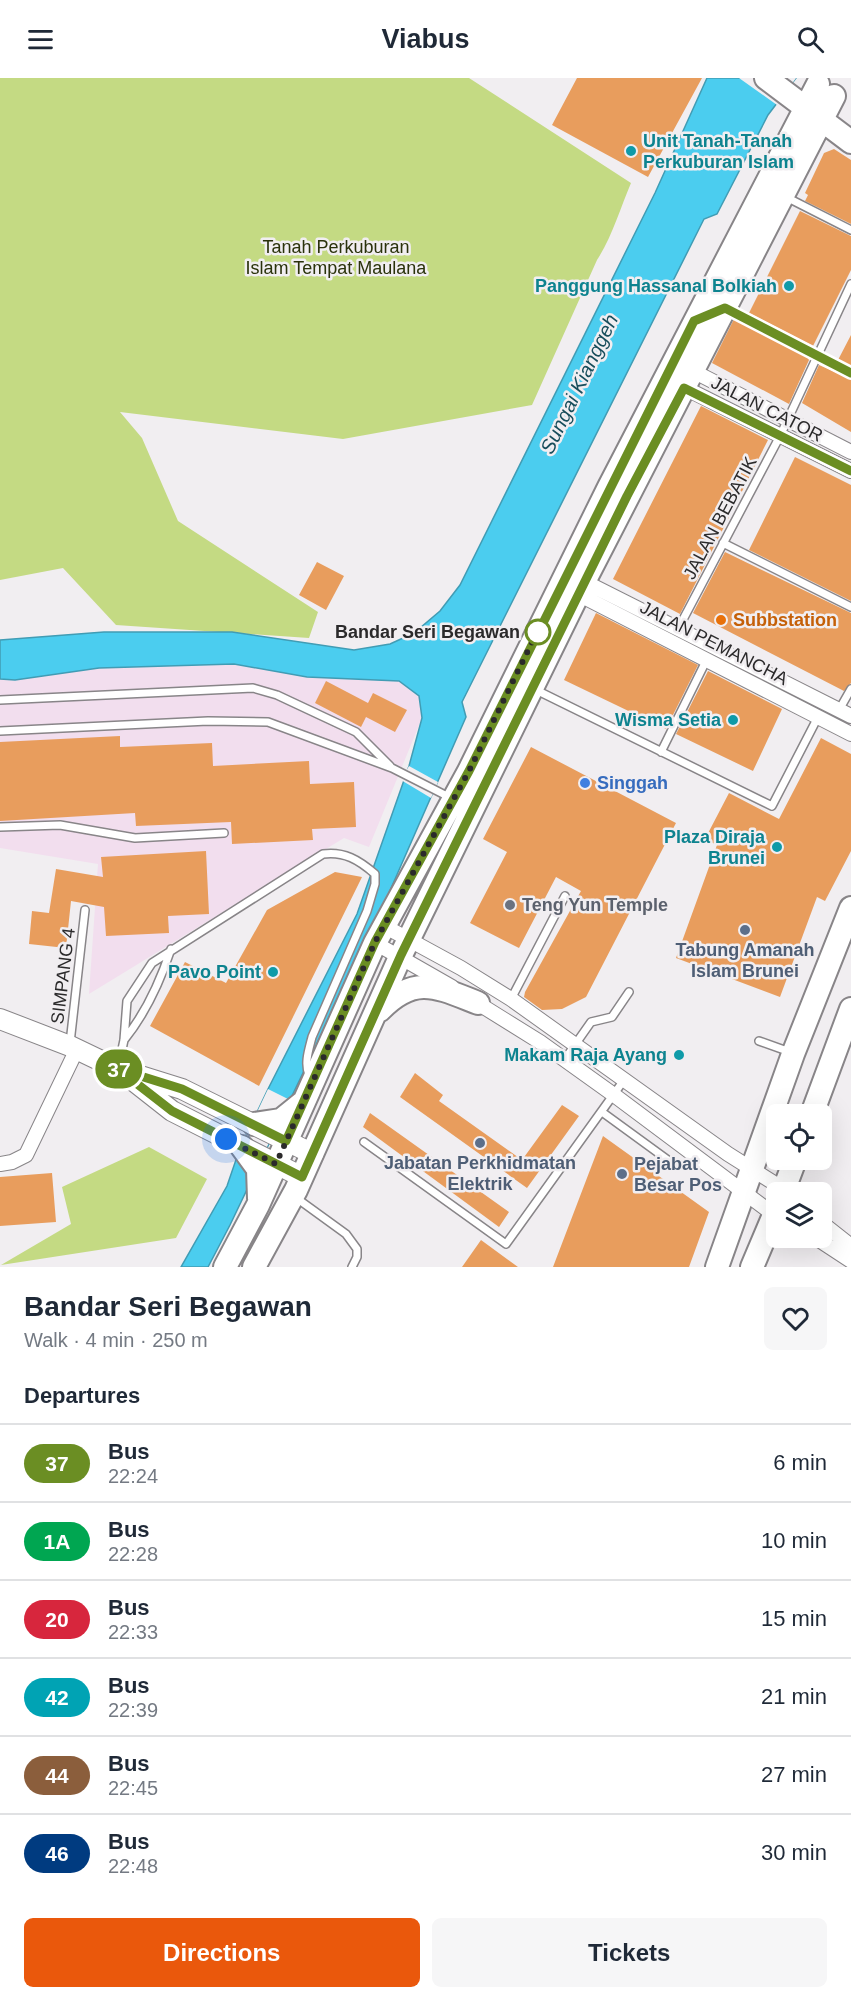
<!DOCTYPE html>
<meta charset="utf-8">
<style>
body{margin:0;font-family:Helvetica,sans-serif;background:#f6f6f7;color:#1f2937;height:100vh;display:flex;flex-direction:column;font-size:22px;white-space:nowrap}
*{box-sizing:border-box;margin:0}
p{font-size:20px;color:#747a83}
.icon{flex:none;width:33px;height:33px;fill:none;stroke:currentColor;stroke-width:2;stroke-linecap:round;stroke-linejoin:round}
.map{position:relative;height:1189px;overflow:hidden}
.panel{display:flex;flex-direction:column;background:#fff;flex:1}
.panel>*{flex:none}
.badge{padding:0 12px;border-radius:20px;font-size:21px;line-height:39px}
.controls{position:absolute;left:766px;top:1026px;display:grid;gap:12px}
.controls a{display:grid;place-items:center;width:66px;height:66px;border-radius:9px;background:#fff;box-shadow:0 6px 24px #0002;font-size:30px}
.you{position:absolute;width:30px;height:30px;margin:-15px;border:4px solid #fff;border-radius:50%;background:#1a73e8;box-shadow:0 0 0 9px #1a73e833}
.map>.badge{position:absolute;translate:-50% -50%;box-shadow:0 0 0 3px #fff}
h2{padding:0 24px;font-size:22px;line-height:54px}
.round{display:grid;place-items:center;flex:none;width:63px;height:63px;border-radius:9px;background:#f6f6f7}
.overview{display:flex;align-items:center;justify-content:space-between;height:102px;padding:0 24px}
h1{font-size:28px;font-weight:700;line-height:45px}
.action{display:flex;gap:12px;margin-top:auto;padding:12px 24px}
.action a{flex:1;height:69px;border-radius:9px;background:#ea580c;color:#fff;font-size:24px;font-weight:700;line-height:69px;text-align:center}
.action a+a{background:#f6f6f7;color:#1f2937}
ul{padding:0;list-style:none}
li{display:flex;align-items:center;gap:18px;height:78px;padding:0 24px;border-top:2px solid #e0e1e3}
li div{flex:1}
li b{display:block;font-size:22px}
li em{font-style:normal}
li .badge{min-width:66px;font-weight:700;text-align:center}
header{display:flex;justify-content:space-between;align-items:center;height:78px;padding:0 24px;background:#fff;font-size:27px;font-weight:700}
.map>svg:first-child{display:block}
.commercial{fill:#f2deee}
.green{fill:#c4da83}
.water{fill:#4bcdef;stroke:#419cb4;stroke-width:1.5}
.pier{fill:#f1eef1}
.building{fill:#e89d5d}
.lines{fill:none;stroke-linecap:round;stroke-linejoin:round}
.service-casing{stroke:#888588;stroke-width:10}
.minor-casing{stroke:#888588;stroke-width:16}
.secondary-casing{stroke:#888588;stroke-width:22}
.primary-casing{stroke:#888588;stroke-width:26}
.service{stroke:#fff;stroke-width:7}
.minor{stroke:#fff;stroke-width:14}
.secondary{stroke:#fff;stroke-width:20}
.primary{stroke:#fff;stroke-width:22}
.line-casing{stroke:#fff;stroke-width:14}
.line{stroke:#6b8e23;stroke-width:9}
.walk{stroke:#2b2a2b;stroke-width:6;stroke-dasharray:0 10.8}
.culture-dot{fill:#0f9aa8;stroke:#f1eef1;stroke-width:2}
.food-dot{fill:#e8710a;stroke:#f1eef1;stroke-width:2}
.stop-dot{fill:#fff;stroke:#6b8e23;stroke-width:3}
.shop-dot{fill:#3f7fe0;stroke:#f1eef1;stroke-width:2}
.worship-dot{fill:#6b7280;stroke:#f1eef1;stroke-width:2}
.service-dot{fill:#5c6f8a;stroke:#f1eef1;stroke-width:2}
.labels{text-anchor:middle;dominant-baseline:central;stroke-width:5;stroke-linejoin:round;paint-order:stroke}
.culture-label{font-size:18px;font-weight:bold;fill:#0d838f;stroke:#f1eef1;text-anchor:end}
.park-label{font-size:18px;fill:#2a320b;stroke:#f1eef1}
.street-label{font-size:18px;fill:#2b2a2b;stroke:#f1eef1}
.food-label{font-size:18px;font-weight:bold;fill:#c56008;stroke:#f1eef1;text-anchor:start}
.stop-label{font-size:18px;font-weight:bold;fill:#2b2a2b;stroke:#f1eef1;text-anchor:end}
.shop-label{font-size:18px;font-weight:bold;fill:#366cbe;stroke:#f1eef1;text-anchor:start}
.worship-label{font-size:18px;font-weight:bold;fill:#5b616d;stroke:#f1eef1;text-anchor:start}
.service-label{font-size:18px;font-weight:bold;fill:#4e5e75;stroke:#f1eef1}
.water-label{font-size:20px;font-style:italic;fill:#184e5c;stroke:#f1eef1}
</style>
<header><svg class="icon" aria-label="menu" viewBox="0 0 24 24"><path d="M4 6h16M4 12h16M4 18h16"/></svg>Viabus<svg class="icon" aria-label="search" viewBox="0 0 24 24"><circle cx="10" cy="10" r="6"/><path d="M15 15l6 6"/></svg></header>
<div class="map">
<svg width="851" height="1189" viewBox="0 0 851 1189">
<rect width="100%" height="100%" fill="#f1eef1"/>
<path class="commercial" d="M234,586l73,13 92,4 20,15 3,22 -53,129 -25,-9 -255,156 9,-130 -98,-16v-168h15l84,-12z"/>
<path class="green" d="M0,0h469l162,105c-11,26 -19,54 -34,77l-65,145 -189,34 -223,-27 22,26 36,83 140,91 -9,26 -193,-13 -53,-57 -63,12z
M149,1069l58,32 -31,59 -175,27 70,-41 -9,-37z"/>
<path class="water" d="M707,0h89l-28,37 -51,99 -13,5 -242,483 4,15 -81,185 -155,323 -22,42h-27l46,-81 13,-38 28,-59 89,-175 52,-148 13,-48 -3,-22 -20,-15 -92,-4 -73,-13 -135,4 -84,12 -15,-1v-39l104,-8h128l122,18 36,-6 24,-11 26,-22 20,-26 195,-392z"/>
<path class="pier" d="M739,0h57l-19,27z
M409,688l29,16 -7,16 -30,-18z
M268,1011l22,11 -30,61 -20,-13z"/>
<path class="building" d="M577,0h125l-54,99 -96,-52z
M834,71l17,11v64l-46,-23 3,-6 -3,-2 19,-40z
M800,133l51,25v34l-38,76 -64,-33z
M734,241l73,38 2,3 -20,44 -77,-41z
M851,257v32l-13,-7z
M819,287l32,14v53l-49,-29z
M701,328l67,34 -88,174 -67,-35z
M795,379l56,28v116l-102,-51z
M725,474l126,61v70l-7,8 -151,-78z
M317,484l27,14 -18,34 -27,-15z
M596,535l102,52 -32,64 -102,-49z
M708,593l74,38 -29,62 -77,-37z
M326,603l42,22 5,-10 34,17 -12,22 -29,-15 -5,10 -46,-24z
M120,658v11l92,-4 1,23 96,-5 1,23 44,-2 2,45 -44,2 1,11 -81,4 -1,-22 -95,4 -1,-13 -135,8v-79z
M821,660l30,16v97l-26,50 -8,-4 -37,100 -104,-39 41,-113 -12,-6 24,-46 50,26z
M531,669l145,76 -90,174 -24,12 -20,1 -18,-13 1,-5 56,-101 -25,-14 -37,71 -49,-25 37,-71 -24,-13z
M206,773l3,63 -41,2 1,17 -63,3 -2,-29 -33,-6 -5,47 -37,-4 3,-33 17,2 7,-44 47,8 -2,-20z
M335,794l27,5 -103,209 -109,-60 35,-64 41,21 41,-73z
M415,995l28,22 -4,6 83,59 40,-55 17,11 -52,72 -127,-91z
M370,1035l139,99 -10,15 -136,-100z
M603,1058l106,76 -20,55h-136z
M52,1095l4,49 -56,4v-49z
M481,1162l37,27h-56z"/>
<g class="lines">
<defs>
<path id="service" d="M786,119l65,33
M729,231l122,64
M723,465l128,64
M678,551l102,-193 71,-152
M534,611l238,117 46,-89
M0,622l253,-12 24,7 79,37 34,34
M839,632l12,-21
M0,653l208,-10 60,1 124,46 59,30
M661,674l46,-93
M0,749l60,-2 75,13 89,-5
M511,921l54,-103
M124,962c22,-27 36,-58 47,-91
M759,963l31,11
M70,965l15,-133
M565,981l26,-37 21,-5 17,-25
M118,990l6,-28 3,-39 25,-38 171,-109c21,-3 36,6 52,20v10l-8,27 -55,126c-3,12 -8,26 -3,38
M602,1034l70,51
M364,1064l142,102 118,-164
M295,1119l51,37 11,15v8l-5,10"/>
<path id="minor" d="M687,290l164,84
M679,307l172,86
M579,501l272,137
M572,513l279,143
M384,848l77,42 50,31 217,155 60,38
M375,865l77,44
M471,921l69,43 74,53 163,122
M0,1086l12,-2 14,-7 51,-106
M822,1145l29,23
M816,1160l35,23"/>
<path id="secondary" d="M0,941l70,27 48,23 64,20 131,65
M130,1000l42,33 130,66"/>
<path id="primary" d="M766,0l85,64
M380,932c35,-36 57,-23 98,-7
M812,1036l39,-105
M254,1046l27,-4 21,-17
M242,1069l16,22 1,29
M783,1114l12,-32
M225,1189l33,-62 117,-262 94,-172 140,-284 209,-403
M254,1189l42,-77 105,-235 183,-373 250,-486
M717,1189l76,-213 58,-146
M752,1189l25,-59"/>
</defs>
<use href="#service" class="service-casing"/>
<use href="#minor" class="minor-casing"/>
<use href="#secondary" class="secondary-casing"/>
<use href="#primary" class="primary-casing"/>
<use href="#service" class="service"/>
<use href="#minor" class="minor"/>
<use href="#secondary" class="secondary"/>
<use href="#primary" class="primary"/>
</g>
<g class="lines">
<defs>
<path id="line" d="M851,295l-126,-65 -31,13 -225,450 -94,171 -89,199 -104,-52 -64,-20 54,42 130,66 99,-222 226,-459 57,-108 167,83"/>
</defs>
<use href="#line" class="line-casing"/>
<use href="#line" class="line"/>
<path class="walk" d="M226,1061l50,25 99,-222 94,-171 71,-145 -2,6"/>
</g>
<g class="culture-dot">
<circle cx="631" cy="73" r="6"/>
<circle cx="789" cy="208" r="6"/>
<circle cx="733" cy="642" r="6"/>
<circle cx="777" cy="769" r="6"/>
<circle cx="273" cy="894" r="6"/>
<circle cx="679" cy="977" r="6"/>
</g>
<circle class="food-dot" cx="721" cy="542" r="6"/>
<circle class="stop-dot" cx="538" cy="554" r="12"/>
<circle class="shop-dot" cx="585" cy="705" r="6"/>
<circle class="worship-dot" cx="510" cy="827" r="6"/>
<g class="service-dot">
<circle cx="745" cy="852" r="6"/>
<circle cx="480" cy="1065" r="6"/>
<circle cx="622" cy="1096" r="6"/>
</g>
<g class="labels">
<g class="culture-label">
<text x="643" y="63" text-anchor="start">Unit Tanah-Tanah<tspan x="643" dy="21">Perkuburan Islam</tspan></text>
<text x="777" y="208">Panggung Hassanal Bolkiah</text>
<text x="721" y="642">Wisma Setia</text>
<text x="765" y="759">Plaza Diraja<tspan x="765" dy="21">Brunei</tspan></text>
<text x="261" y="894">Pavo Point</text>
<text x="667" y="977">Makam Raja Ayang</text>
</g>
<g class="park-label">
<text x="336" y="169">Tanah Perkuburan<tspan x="336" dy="21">Islam Tempat Maulana</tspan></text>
</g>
<g class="street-label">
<text transform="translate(767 331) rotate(27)">JALAN CATOR</text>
<text transform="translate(720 440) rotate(-62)">JALAN BEBATIK</text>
<text transform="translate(714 565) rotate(27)">JALAN PEMANCHA</text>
<text transform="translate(63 898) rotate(-83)">SIMPANG 4</text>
</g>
<g class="food-label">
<text x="733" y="542">Subbstation</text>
</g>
<g class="stop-label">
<text x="520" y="554">Bandar Seri Begawan</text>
</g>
<g class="shop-label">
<text x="597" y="705">Singgah</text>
</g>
<g class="worship-label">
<text x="522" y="827">Teng Yun Temple</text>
</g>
<g class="service-label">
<text x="745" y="872">Tabung Amanah<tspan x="745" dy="21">Islam Brunei</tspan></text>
<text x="480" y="1085">Jabatan Perkhidmatan<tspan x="480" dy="21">Elektrik</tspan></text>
<text x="634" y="1086" text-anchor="start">Pejabat<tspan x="634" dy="21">Besar Pos</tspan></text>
</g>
<g class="water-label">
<text transform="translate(579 306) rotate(-64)">Sungai Kianggeh</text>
</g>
</g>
</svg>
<div class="controls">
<a><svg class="icon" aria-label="locate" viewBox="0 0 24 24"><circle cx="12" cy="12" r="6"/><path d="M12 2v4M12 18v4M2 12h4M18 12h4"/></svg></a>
<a><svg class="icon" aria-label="layers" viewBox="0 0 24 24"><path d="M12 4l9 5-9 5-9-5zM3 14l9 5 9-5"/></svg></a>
</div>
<div class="you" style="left:226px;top:1061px"></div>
<b class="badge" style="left:119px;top:991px;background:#6b8e23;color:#fff">37</b>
</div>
<section class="panel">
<div class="overview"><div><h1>Bandar Seri Begawan</h1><p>Walk · 4 min · 250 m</p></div><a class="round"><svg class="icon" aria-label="heart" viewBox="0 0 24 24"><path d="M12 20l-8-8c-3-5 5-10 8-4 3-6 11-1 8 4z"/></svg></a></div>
<h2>Departures</h2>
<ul>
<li><span class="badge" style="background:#6b8e23;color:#fff">37</span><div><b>Bus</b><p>22:24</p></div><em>6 min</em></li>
<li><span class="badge" style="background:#00a651;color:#fff">1A</span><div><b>Bus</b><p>22:28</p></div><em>10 min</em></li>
<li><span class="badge" style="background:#d7263d;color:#fff">20</span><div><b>Bus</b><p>22:33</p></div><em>15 min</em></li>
<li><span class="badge" style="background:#00a3b4;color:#fff">42</span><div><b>Bus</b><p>22:39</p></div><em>21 min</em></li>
<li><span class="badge" style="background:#8b5e3c;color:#fff">44</span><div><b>Bus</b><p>22:45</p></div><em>27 min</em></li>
<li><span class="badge" style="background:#003b80;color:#fff">46</span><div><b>Bus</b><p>22:48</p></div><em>30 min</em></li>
</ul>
<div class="action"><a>Directions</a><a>Tickets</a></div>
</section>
